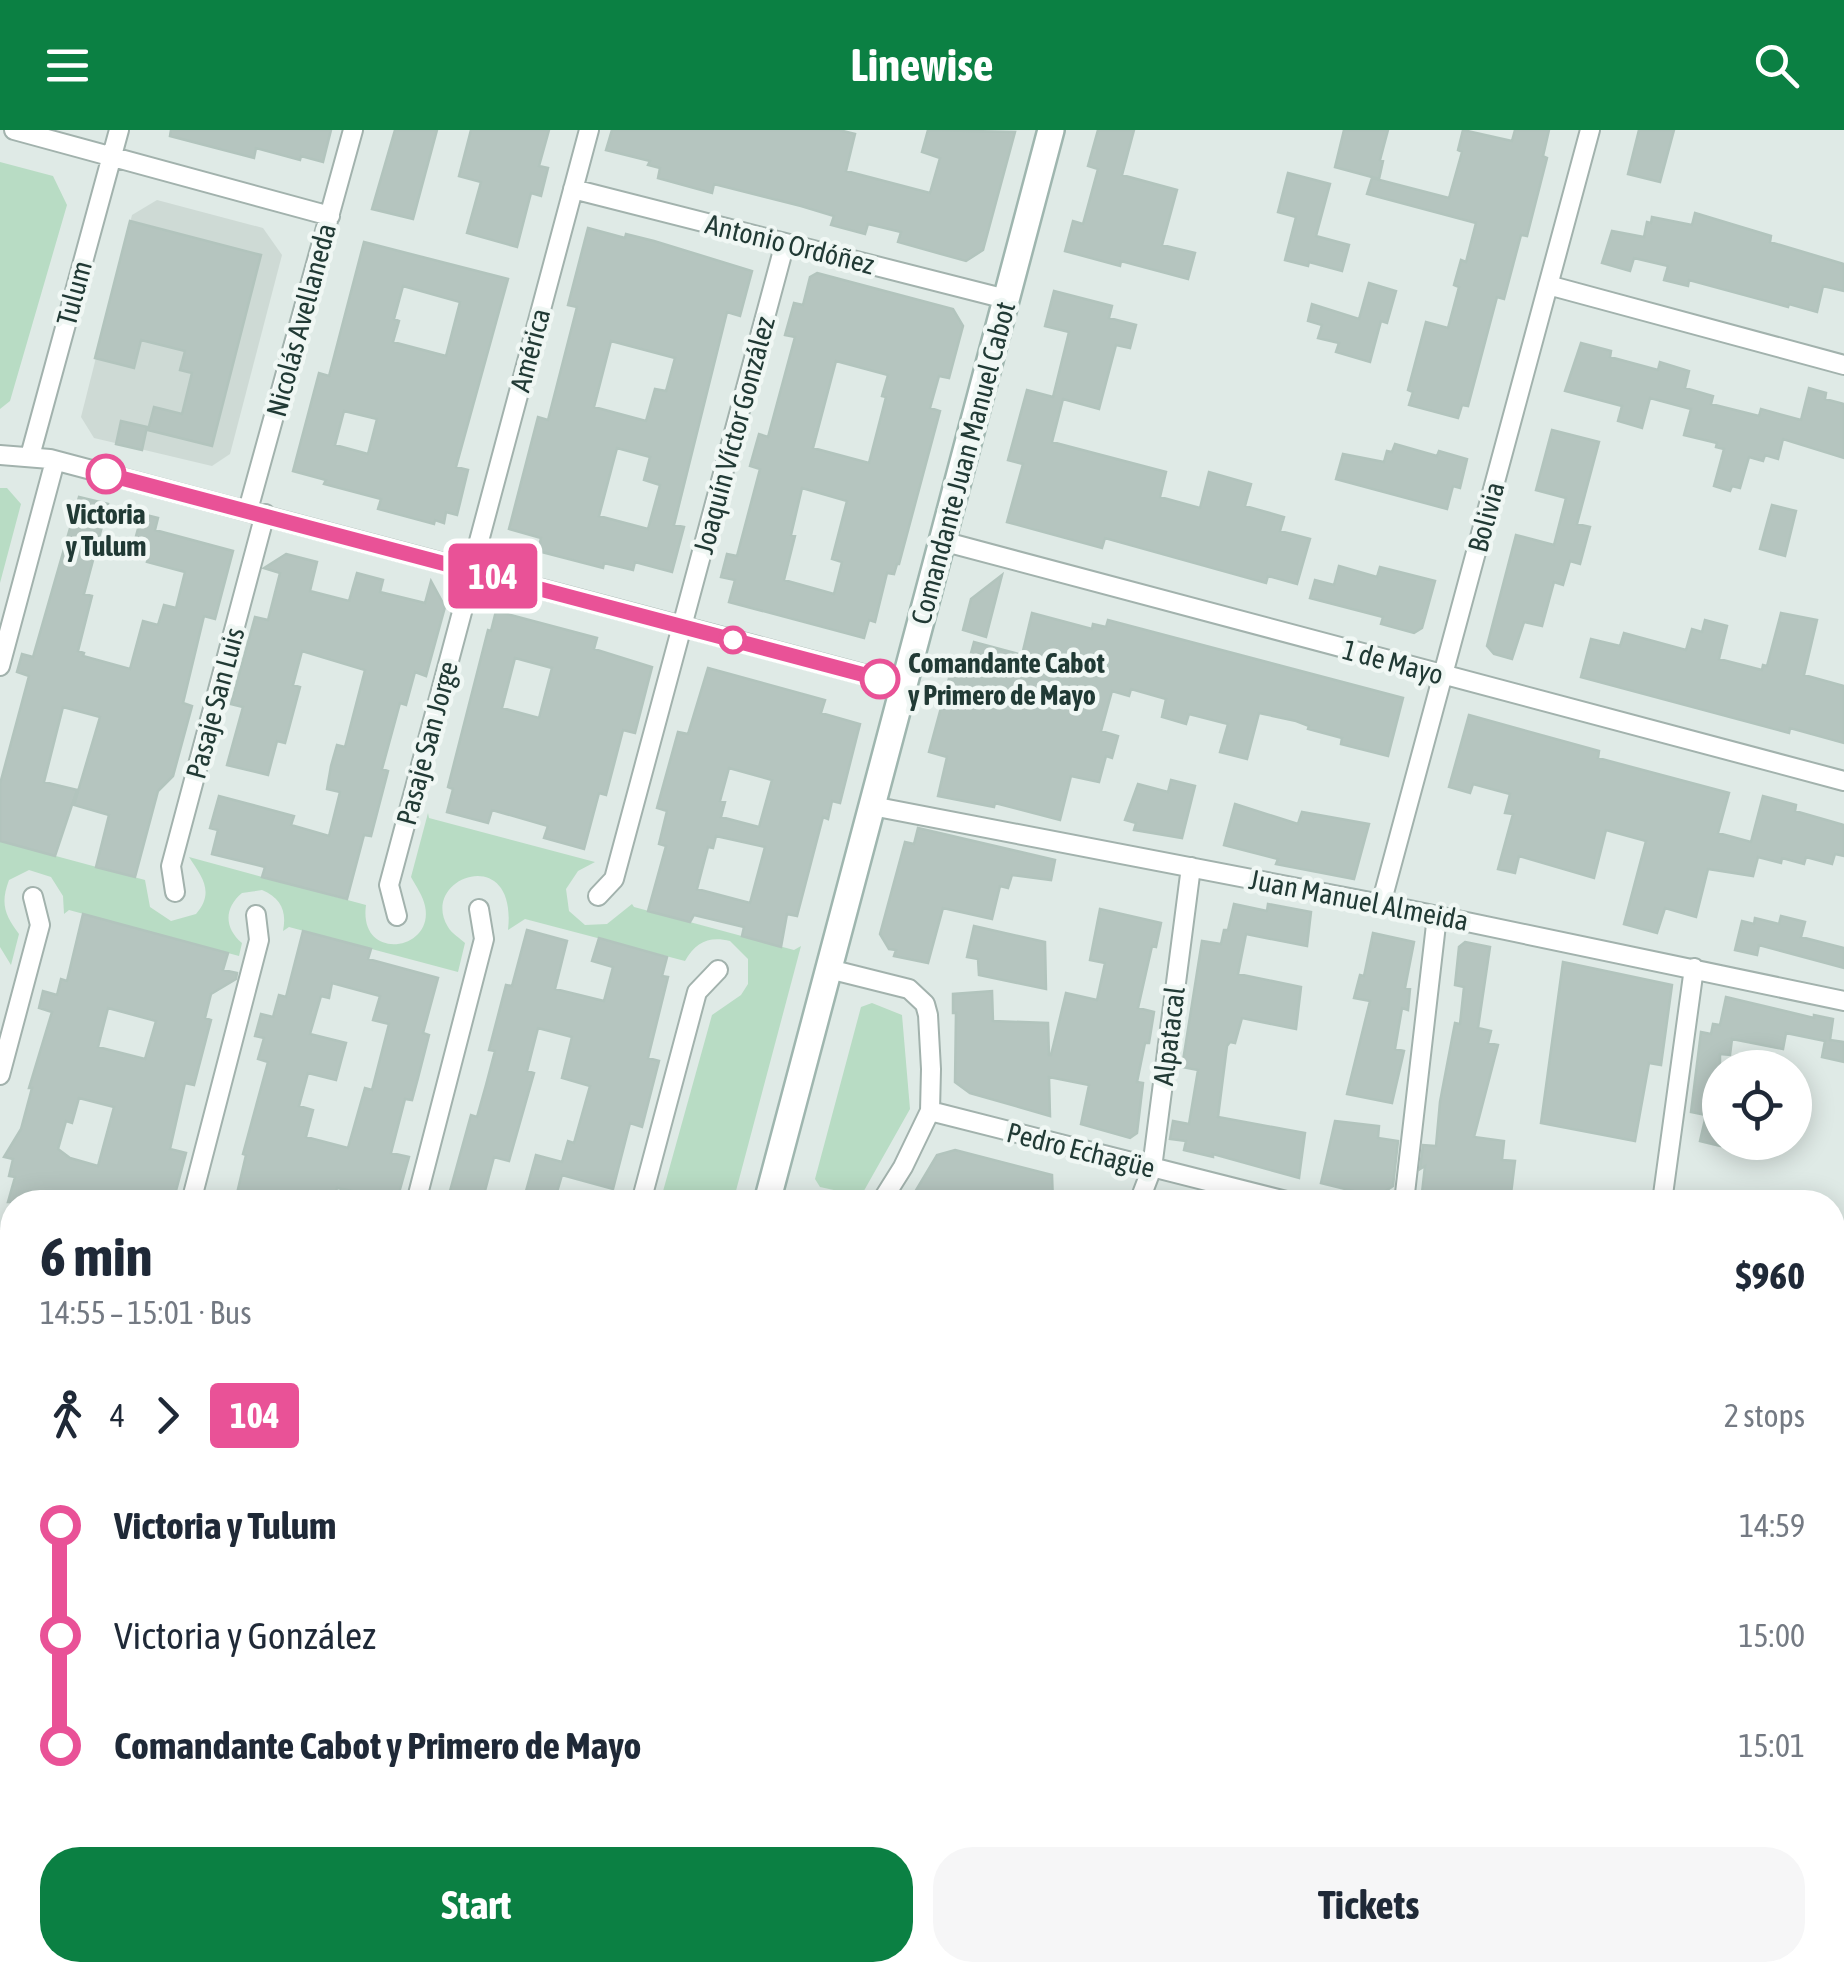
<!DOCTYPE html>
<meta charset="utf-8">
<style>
body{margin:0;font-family:"Asap Condensed",sans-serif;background:#f6f6f7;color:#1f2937;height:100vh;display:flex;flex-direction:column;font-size:38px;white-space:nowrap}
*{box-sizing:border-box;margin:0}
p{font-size:32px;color:#747a83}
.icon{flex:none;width:55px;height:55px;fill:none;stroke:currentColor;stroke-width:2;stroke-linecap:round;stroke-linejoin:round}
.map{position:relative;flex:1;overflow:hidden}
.sheet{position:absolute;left:0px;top:1060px;width:1845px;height:792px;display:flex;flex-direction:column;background:#fff;border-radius:40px 40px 0 0;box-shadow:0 5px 25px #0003}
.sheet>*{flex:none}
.badge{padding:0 20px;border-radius:8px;font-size:35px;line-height:65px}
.tools{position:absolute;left:1702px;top:920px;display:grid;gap:20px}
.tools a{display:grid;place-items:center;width:110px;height:110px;border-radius:50%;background:#fff;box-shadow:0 5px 25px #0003;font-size:50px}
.map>.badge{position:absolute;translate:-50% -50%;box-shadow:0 0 0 5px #fff}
.legs{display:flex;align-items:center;gap:15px;height:110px;padding:0 40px;font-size:32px}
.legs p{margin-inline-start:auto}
.headline{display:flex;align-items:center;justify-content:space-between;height:170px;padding:0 40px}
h1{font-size:55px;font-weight:700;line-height:75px}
.cta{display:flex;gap:20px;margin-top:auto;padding:20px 40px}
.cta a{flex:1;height:115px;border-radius:40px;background:#0b8043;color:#fff;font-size:40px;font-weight:700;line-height:115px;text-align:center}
.cta a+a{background:#f6f6f7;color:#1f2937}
ul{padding:0 40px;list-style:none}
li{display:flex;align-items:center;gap:35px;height:110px;font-size:38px}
li i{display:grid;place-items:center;width:15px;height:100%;margin:0 12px;background:currentColor}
li i::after{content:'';width:25px;height:25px;margin:-12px;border:8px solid;border-radius:50%;background:#fff}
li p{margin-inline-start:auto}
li:first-child i{background:linear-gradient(#0000 50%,currentColor 0)}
li:last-child i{background:linear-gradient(currentColor 50%,#0000 0)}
header{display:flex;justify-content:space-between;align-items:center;height:130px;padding:0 40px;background:#0b8043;color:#fff;font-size:45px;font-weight:700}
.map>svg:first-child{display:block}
.built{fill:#cedad5}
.green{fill:#b8dcc4}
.building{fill:#b5c5bf;stroke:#b2c4bd;stroke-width:2.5;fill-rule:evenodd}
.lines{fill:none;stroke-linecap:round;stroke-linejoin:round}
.street-casing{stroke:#a2b2ad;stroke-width:22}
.secondary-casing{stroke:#9fb6af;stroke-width:30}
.street{stroke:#fff;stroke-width:18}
.secondary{stroke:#fff;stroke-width:25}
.line-1-casing{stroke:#fff;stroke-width:22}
.line-1{stroke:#e95297;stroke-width:15}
.stop-1-dot{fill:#fff;stroke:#e95297;stroke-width:5}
.labels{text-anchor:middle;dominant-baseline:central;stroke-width:9;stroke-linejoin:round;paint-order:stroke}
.street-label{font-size:28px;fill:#213a35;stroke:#f0f7f4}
.stop-label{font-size:28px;font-weight:bold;fill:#213a35;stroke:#f0f7f4}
</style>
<header><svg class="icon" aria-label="menu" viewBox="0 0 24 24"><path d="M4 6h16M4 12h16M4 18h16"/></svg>Linewise<svg class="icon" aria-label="search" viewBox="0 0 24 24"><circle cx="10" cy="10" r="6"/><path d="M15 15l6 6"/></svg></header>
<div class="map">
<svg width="1844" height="1851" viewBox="0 0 1844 1851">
<rect width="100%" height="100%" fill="#dfeae6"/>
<path class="built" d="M157,70l106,28 19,27 -52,199 -18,12 -118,-28 -13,-21 51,-202z"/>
<path class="green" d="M0,32l53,14 14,29 -57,196 -10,8z
M0,358h7l14,16 -21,79z
M428,683l1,5 166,44 -17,9 -12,18 3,22 16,14 22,-1 25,-20 2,3 160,43 7,-4 -68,256h-73l52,-187 29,-20 7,-11v-25l-18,-18c-21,-5 -34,1 -45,20l-160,-42 -17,11c10,-89 -90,-52 -60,-3 4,7 12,11 17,16l-7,29 -169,-45 -6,4c4,-20 -2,-33 -21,-41l-20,3c-18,15 -18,35 0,50l-3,13 -170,-46 -5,4 -1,-18 -12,-19 -22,-7 -20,10c-9,24 -4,35 10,54l-8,31 -11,-18v-106l145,39 5,27 21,14 25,-7c19,-22 6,-37 -7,-57l177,48c-8,58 69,46 59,1 -2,-10 -9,-20 -14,-29z
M872,873l30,12 8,94 -49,87 -41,-9 -5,-8 46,-172z"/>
<path class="building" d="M171,0h160l-8,32 -22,-6 -1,4 -44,-12 -2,10 -84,-22z
M395,0h42l-24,89 -41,-10z
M471,0h78l-10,36 9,2 -7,28 -10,-3 -14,54 -50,-14 14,-51 -22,-6z
M612,0h227l16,4 -9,37 84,22 10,-35 -18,-6 6,-22 87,2 -32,118 -17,11 -68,-19 3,-10 -33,-8 -3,10 -34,-9 3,-9 -33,-10 -87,-22 -2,9 -54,-15 2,-10 -12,-3 2,-4 -44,-11z
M1098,0h36l-12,45 55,15 -15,55 33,8 -7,26 -67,-18 -1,5 -55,-15 8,-30 10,3 15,-55 -10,-3z
M1344,0h44l-8,30 3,1 -4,18 -44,-12z
M1463,0l49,11 3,-11h34l-6,26 4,2 -20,78 -6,-1 -17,64 -7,-2 -29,109 -6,-1 -4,13 -49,-13 4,-13 -5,-2 18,-68 22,6 11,-41 -5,-2 7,-25 5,2 10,-39 -109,-29 5,-16 77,20 13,-46 -4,-2z
M1639,0h35l-14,52 -32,-8z
M1288,43l42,11 -14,52 33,9 -7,26 -33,-9 -1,4 -23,-6 11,-43 -18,-5z
M1695,83l76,23 -1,6 74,22v27l-21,-5 -6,26 -28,-8 -1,3 -99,-27 -1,6 -24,-6 4,-14 -34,-8 -4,13 -28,-8 10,-32 32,6 3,-15 4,1 1,-6 40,8z
M130,91l131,34 -49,191 -64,-16 6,-23 28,7 10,-41 -12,-3 5,-19 -44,-11 -7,28 -39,-10z
M588,98l37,10 1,-4 28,7 98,30 -12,45 -13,-4 -53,213 10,2 -12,45 -37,-10 -2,8 -29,-7 -1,5 -65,-17 3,-13 -32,-9 29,-112 10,3 29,-113 -9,-2zM611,211l64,17 -9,33 -11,-2 -9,32 -52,-14zM617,318l33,9 -6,23 16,5 -12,44 -49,-13z
M364,112l144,37 -52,188 12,3 -8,33 -3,12 -11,-3 -2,11 -9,-3 -1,4 -56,-15 3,-10 -57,-15 2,-4 -33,-9 26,-98 10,3zM403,156l57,16 -14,54 -53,-14 6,-21 -5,-2zM344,281l33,8 -9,35 -33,-9z
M817,143l136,36 10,17 -14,52 -10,-2 -9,32 10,3 -41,153h-2l-3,10 -7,-1 -12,49 -6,-2 -5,18 -135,-36 6,-22 -14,-3 6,-23 10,2 23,-87 -10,-3 9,-32 9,3 27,-100 -10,-2 9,-32 9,2 7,-28zM836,231l52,14 -6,21 4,1 -17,66 -56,-15zM802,358l45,13 -15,58 10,3 -8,32 -50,-14 11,-44 -4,-1z
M1369,153l27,8 -9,32 -6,-2 -11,41 -34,-10 3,-9 -21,-5 4,-13 -14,-4 4,-17 47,15z
M1054,161l58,15 -3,12 27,7 -6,23 -14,-3 -17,64 -36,-10 -11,43 114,30 -6,25 40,11 9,-36 42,12 -6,22 39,11 -4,14 30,8 -13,45 -29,-8 -2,7 -161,-45 -3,10 -95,-26 16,-58 -15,-4 19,-70 26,7 16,-65 -24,-6z
M1581,213l30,8 -1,6 48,13 2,-8 29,9 -4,17 28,8 -2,8 48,12 2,-7 40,11 8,-32 17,5 -1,6 19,5v54l-61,-19 -5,20 -13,-4 -2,6 -14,-4 -9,31 -8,-2 -2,5 -16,-5 10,-37 -8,-2 1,-4 -33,-8 7,-26 -41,-11 -8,30 -24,-7 4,-15 -57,-15z
M121,291l26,6 -5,23 -26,-6z
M1552,300l47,12 -22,82 13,3 -10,37 -10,-3 -7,24 -9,-3 -12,44 -18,-4 -12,37 -18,-5 -7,-8 29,-111 38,10 12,-47 -30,-8z
M1395,314l42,12 2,-5 28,8 -7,29 -7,-2 -6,23 -111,-30 7,-25 41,8 3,-11 5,1z
M79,367l29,7 -24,90 8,2 -14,55 6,2 -1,3 47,13 13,-48 15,4 6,-20 12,3 9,-36 -38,-10 2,-6 -17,-5 10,-37 16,4 -3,12 78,21 -18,68 -11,-3 -21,87 9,3 -19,70 -15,15 -23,86 -39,-10 13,-52 -35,-10 26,-88 -37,-10 -19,75 33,8 -22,66 -55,-15v-57l29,-108 -12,-4 5,-18 11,3z
M1772,375l24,6 -11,45 -25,-7z
M286,424l31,8 -7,29 39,10 8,-28 26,7 -3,12 45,11 6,-22 14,26 -19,69 -11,-4 -9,33 -6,-2 -18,66 6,2 -17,65 -7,-1 -17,64 -85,-22 3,-10 -53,-13 6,-24 -8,-2 9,-32 75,20 -3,9 38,11 11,-44 -13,-3 4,-23 6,-21 8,2 20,-77 -63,-19 -9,34 7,2 -15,56 -8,-2 -9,34 -41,-10 16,-58 -12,-3 24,-87 13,3 12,-47 -16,-5z
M1339,436l38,11 3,-10 55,14 -13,47 -8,5 -33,-9 2,-7 -73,-19 5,-18 19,5z
M1002,445l-16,62 -23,-7 8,-31z
M496,481l101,27 -3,11 58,18 -17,66 -12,-3 -17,65 -7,-2 -15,56 -40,-11 4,-12 -56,-16 -4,13 -41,-11 6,-23 -5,-2 40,-157 3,1zM515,528l37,10 -13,50 -37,-10z
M1032,483l60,16 1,-5 13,3 2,-7 295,78 -15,58 -47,-12 1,-6 -34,-9 1,-3 -13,-5 -37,-8 -12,46 -27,-7 8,-28 -39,-10 -3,10 -24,-7 4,-18 -35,-10 -2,7 -17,-5 -11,40 17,5 -6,22 -6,-2 -7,26 -28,-6 -11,44 -65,-17 -1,4 -56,-11 9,-39 -18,-5 22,-81 14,4 9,-33 48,13z
M1781,483l36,7 -13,55 40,11v57l-54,-15 -1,5 -208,-56 10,-38 29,7 4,-13 62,17 6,-21 10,3 3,-12 22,6 -8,33 43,11 1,-5 4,1z
M708,538l117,32 -4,13 39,11 -20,79 -8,-2 -4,18 -5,-2 -26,99 -10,-2 -6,33 -39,-11 2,-9 -50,-12 -4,7 -42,-11 18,-65 -7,-2 8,-33 -10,-3 21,-76 10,2zM729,638l43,12 -13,47 -38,-10 4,-15 -5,-1zM716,706l49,11 -15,56 -53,-14 11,-42 5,1z
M1469,585l130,36 -1,7 131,35 -11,40 33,9 12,-46 33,9 -1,6 49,14v31l-9,-2 -3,10 -26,-7 -2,7 -22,-6 -1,5 -23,-6 -5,19 -45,-7 -12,48 -31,-9 -8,25 -33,-9 22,-83 -40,-11 -12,48 -75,-22 -4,17 -17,-4 15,-55 -8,-1 5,-19 -37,-10 -3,9 -21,-6z
M1171,650l24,6 -13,52 -48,-8 2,-7 -11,-3 13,-36 30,8z
M1235,674l63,20 4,-12 67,12 -15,55 -78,-15 2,-5 -54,-14z
M918,698l137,32 -4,20 -39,-5 -4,13 -8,-2 -8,33 -49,-11 -15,55 -34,-7 2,-6 -7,-1 -9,-15 25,-92 9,2z
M1234,774l33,7 1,-7 43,8 -4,34 -61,-12 -8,40 63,13 -5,42 -54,-11 -7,25 -5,-1 -3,4 -9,71 87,16 -6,45 -86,-24v3l-29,-7 2,-9 -16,-2 3,-18 16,3 9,-54 -16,-3 20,-126 19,3 3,-14h4z
M1100,779l61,14 -5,24 -4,-1 -14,62 16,4 -5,31h-4l-8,39 6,1 -6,50 -7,5 -49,-14 8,-39 -40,-8 1,39 -80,-23 -15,-11 1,-69h-3v-19l39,-3 1,30 55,2 1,32h2l15,-62 31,7 8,-37 -15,-3z
M83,784l145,39 -5,17 14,3 -1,6 -25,15 -6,24 6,2 -17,65 -9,-2 -15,66 16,4 -13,49h-54l-51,-10 -3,10h-57l7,-25 -6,-1 4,-17 -9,-2 17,-28 11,-41h-3l23,-76 -13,-4 4,-17 14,4 4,-16 6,2zM108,878l48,13 -11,38 -47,-12zM79,968l35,9 -16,59 -28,-8 -12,-9 8,-28 6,2z
M1781,786l24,6 -4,15 43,11v20l-85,-23 -2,10 -22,-5 7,-29 12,3 1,-6 24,6z
M974,796l71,16 1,47 -67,-14 -1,-16 -11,-2z
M527,800l40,11 -12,48 49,12 9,-34 -21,-6 7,-23 68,19 -5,19 6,1 -20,81 11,3 -17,66 -12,-4 -17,66 -51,-14 -8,27h-31l13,-47 26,7 6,-21 6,2 16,-57 -28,-8 10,-41 -34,-9 -11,43 7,2 -25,88 -15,-4 -12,45h-35l24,-87 6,2 9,-32 9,-34 -6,-1 17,-65 6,1z
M303,801l68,18 -3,10 70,19 -15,55 6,2 -11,43 -6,22 -7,-1 -14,54 18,4 -12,43 -60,-12 -3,12 -19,-5 -50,7h-30l11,-47 -3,-1 25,-92 -10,-3 6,-21 -9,-2 6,-22 12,3 6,-22 7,2zM332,853l48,13 -7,24 16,4 -17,66 -7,-2 -17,60 -42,-11 7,-27 -14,-4 9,-33 28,7 4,-15 6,-22 -36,-9 11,-38 8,2z
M1373,803l41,9 -9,46 5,1 -2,21 -6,-2 -7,41 9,2 -12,52 -45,-9 23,-93 -16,-3 6,-23 4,1z
M1465,812l25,5 -12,81 13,3 -3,12 10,2 -24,92 30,4 -2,19 13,1 -5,41h-89l4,-36 -5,3 3,-24 13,1 4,-44 11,-58 4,-21 5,1 4,-37 -9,-2 4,-38z
M1563,832l109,23 -11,80 -12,-2 -14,78 -94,-18z
M1726,867l88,21v-3l19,4 -3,21 14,2v20l-22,-5 3,-16 -39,-8 -3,16 -51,-10 -2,16 -10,-1v92l-20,-5 6,-26 -15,-3 10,-80 10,2 2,-10 7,1z
M1335,991l44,5 -1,12 20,3 -5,45 -16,11 -56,-14z
M955,1020l97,25 1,27h-144l28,-47z"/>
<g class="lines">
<defs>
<path id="street" d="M14,0l316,86
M573,59l433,110
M1548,155l296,80
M0,325l50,4 854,226
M30,326l89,-326
M248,380l105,-380
M942,411l902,240
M471,441l118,-441
M0,536l55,-205
M872,676l509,98 463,97
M175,762l-4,-26 94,-352
M598,766l16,-17 171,-636
M1381,774l209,-774
M397,786l-8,-31 84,-314
M829,839l80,20 16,15 3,11 3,54 -1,42 -27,56 -22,35
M0,945l40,-150 -7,-28
M930,981l360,91
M768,1067l19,5
M191,1072l68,-262 -3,-25
M416,1072l68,-263 -5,-30
M641,1072l56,-210 21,-22
M1139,1072l13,-34 39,-301
M1404,1072l33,-286
M1662,1072l32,-234
M0,1110l12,3
M1832,1210l12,3
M12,1338l-2,11 2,10
M1832,1414l12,-30
M1832,1561l12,4
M0,1699l12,-2
M701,1840l40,11
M46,1851l1,-11
M240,1851l1,-11
M825,1851l3,-11
M1076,1851l2,-11
M1615,1851l4,-11"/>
<path id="secondary" d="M767,1072l284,-1072
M560,1851l3,-11"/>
</defs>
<use href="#street" class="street-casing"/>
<use href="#secondary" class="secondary-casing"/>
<use href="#street" class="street"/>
<use href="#secondary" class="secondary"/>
</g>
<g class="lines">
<defs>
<path id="line-1" d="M106,344l774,205"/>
</defs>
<use href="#line-1" class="line-1-casing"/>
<use href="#line-1" class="line-1"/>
</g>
<g class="stop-1-dot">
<circle cx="106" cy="344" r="18"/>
<circle cx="733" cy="510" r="12"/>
<circle cx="880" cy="549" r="18"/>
</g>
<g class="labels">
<g class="street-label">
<text transform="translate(790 114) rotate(14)">Antonio Ordóñez</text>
<text transform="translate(74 163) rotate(-75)">Tulum</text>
<text transform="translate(301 190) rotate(-75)">Nicolás Avellaneda</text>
<text transform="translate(530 220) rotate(-75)">América</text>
<text transform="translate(734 305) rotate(-75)">Joaquín Víctor González</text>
<text transform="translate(963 333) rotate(-75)">Comandante Juan Manuel Cabot</text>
<text transform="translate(1486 387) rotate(-75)">Bolivia</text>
<text transform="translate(1393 532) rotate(15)">1 de Mayo</text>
<text transform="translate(215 573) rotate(-75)">Pasaje San Luis</text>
<text transform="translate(427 613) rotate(-75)">Pasaje San Jorge</text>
<text transform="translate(1359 770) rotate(11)">Juan Manuel Almeida</text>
<text transform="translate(1169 906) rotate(-83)">Alpatacal</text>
<text transform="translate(1081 1020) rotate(14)">Pedro Echagüe</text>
</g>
<g class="stop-label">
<text x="106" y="384">Victoria<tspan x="106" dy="32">y Tulum</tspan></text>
<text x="908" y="533" text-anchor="start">Comandante Cabot<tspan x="908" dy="32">y Primero de Mayo</tspan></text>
</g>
</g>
</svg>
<div class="tools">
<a><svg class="icon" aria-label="locate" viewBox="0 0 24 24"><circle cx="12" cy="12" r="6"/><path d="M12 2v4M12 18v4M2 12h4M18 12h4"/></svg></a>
</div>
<b class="badge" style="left:493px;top:446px;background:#e95297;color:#fff">104</b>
<section class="sheet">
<div class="headline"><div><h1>6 min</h1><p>14:55 – 15:01 · Bus</p></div><b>$960</b></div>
<div class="legs"><svg class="icon" aria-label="walk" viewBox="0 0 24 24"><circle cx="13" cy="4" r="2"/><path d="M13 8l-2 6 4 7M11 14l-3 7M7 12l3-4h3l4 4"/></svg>4<svg class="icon" aria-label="forward" viewBox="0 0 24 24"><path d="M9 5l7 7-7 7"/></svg><b class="badge" style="background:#e95297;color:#fff">104</b><p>2 stops</p></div>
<ul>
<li><i style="color:#e95297"></i><b>Victoria y Tulum</b><p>14:59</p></li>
<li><i style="color:#e95297"></i><span>Victoria y González</span><p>15:00</p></li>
<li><i style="color:#e95297"></i><b>Comandante Cabot y Primero de Mayo</b><p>15:01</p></li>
</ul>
<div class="cta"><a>Start</a><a>Tickets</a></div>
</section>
</div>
